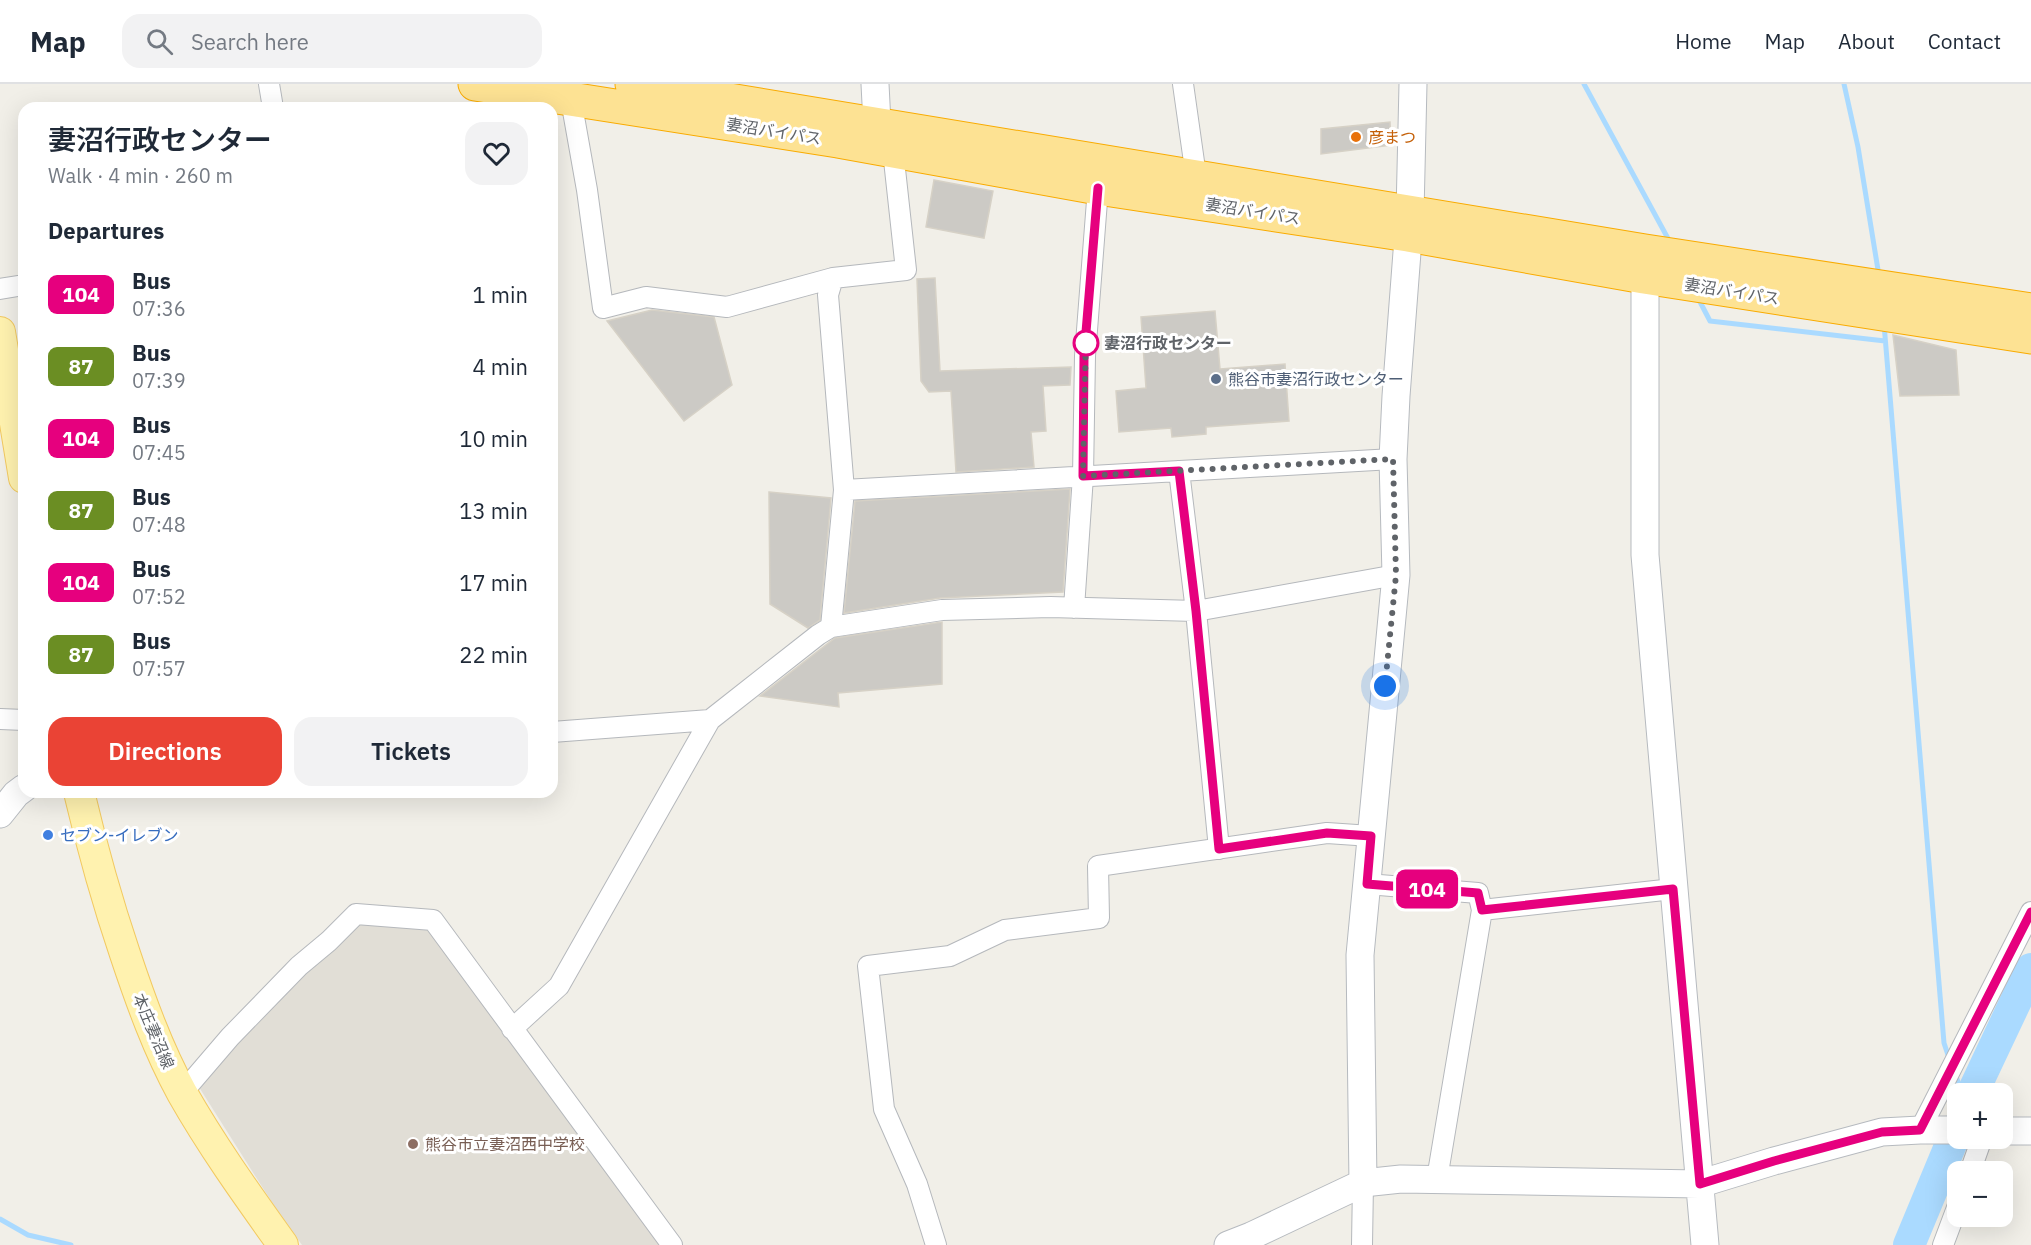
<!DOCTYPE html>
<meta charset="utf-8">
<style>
body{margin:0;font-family:"IBM Plex Sans","Noto Sans JP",sans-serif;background:#f2f2f3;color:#1f2937;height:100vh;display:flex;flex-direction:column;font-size:22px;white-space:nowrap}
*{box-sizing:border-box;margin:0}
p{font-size:20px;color:#747a83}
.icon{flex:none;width:33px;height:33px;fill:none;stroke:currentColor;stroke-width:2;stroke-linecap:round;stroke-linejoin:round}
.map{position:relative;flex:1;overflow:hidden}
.panel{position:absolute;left:18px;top:18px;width:540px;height:696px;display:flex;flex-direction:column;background:#fff;border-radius:18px;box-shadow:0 6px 24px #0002}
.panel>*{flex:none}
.badge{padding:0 12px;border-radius:9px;font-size:21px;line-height:39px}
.tools{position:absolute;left:1947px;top:999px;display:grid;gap:12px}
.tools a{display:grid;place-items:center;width:66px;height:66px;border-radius:12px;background:#fff;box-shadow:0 6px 24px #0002;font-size:30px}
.you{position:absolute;width:30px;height:30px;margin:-15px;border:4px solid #fff;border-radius:50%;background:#1a73e8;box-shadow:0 0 0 9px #1a73e833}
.map>.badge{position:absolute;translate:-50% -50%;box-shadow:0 0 0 3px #fff}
h2{padding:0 30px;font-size:22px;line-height:54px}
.round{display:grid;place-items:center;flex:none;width:63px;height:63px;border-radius:18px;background:#f2f2f3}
.headline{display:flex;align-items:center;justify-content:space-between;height:102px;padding:0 30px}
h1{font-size:28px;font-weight:600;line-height:45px}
.primary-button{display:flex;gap:12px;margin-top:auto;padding:12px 30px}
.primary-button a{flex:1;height:69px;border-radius:18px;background:#ea4335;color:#fff;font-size:24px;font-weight:600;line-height:69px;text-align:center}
.primary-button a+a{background:#f2f2f3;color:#1f2937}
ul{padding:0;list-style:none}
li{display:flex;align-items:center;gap:18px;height:72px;padding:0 30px}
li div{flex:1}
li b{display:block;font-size:22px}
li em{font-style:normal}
li .badge{min-width:66px;font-weight:700;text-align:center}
header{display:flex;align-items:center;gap:36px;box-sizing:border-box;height:84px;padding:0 30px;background:#fff;border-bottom:2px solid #e0e1e3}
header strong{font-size:28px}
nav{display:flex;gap:33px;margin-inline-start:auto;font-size:21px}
.search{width:420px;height:54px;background:#f2f2f3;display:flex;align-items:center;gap:15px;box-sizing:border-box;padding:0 21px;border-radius:18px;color:#747a83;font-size:22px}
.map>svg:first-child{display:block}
.education{fill:#e1ded6}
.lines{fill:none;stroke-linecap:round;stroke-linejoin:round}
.stream{stroke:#aadaff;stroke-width:5}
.river{stroke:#aadaff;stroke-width:32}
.building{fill:#cccac5;stroke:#d6d1c6;stroke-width:1.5}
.street-casing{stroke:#b5b8bc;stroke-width:22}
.secondary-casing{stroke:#b6babf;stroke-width:29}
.primary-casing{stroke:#f2c960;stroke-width:32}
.highway-casing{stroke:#f9ab00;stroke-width:35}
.street{stroke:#fff;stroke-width:20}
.secondary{stroke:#fff;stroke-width:27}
.primary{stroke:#fff2af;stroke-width:30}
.highway{stroke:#fde293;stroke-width:33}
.line-casing{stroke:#fff;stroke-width:14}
.line{stroke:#e6007e;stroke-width:9}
.walk{stroke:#5f6368;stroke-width:6;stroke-dasharray:0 10.8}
.food-dot{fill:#e8710a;stroke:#fff;stroke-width:2}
.stop-dot{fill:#fff;stroke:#e6007e;stroke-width:3}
.service-dot{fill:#5c6f8a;stroke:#fff;stroke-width:2}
.shop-dot{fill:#3f7fe0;stroke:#fff;stroke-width:2}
.education-dot{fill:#8d6e63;stroke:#fff;stroke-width:2}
.labels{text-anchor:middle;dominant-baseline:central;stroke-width:6;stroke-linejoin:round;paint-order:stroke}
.street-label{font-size:16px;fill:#5f6368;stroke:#fff}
.food-label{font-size:16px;fill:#c56008;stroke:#fff;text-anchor:start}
.stop-label{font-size:16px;font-weight:bold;fill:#5f6368;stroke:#fff;text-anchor:start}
.service-label{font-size:16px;fill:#4e5e75;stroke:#fff;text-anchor:start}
.shop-label{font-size:16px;fill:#366cbe;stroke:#fff;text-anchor:start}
.education-label{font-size:16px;fill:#785e54;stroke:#fff;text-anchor:start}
</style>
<header>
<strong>Map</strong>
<div class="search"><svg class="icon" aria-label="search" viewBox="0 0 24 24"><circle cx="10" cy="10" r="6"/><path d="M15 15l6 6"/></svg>Search here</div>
<nav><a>Home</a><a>Map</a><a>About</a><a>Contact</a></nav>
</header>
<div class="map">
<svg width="2031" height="1161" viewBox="0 0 2031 1161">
<rect width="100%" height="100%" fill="#f1efe8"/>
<path class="education" d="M358,840l70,3 238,318h-364l-29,-41 -76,-120 96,-101z"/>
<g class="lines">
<path class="stream" d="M1584,0l87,160
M1844,0l14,63 21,129
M1698,214l12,23 175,20
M1884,240l60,719 5,15
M1955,989l7,21
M0,1135l28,16 43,10"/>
<path class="river" d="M1972,1010l59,-125
M1909,1161l49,-118"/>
</g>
<path class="building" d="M1390,38l1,23 -70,9v-25z
M934,96l59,11 -9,47 -58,-11z
M935,194l5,93 131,-4 -1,18 -27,1 3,45 -15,1 3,35 -78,5 -5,-81 -22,1 -8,-11 -4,-102z
M652,226l62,7 18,68 -48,36 -77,-100z
M1215,227l5,58 65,-5 4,57 -83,6v7l-34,3 -1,-9 -52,4 -3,-41 30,-3 -5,-71z
M1893,251l63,15 3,45 -59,1z
M1070,405l-7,103 -123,6 -96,15 11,-112z
M769,408l62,6 -11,122 -12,8 -38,-24z
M942,538v62l-104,9 1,14 -79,-11 75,-58z"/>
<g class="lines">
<defs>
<path id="street" d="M269,0l4,24
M1183,0l13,92
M571,16l16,90 16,118 43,-11 81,10 106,-29 73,-8 -13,-119
M0,205l24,-4
M1179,387l17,140 23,238
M844,406l549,-31
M1074,524l9,-132 2,-120 13,-168
M831,543l13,-137 -16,-195 5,-17
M0,635l24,1
M552,648l158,-12
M1367,800l111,9 4,17 -45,269
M1482,826l191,-21
M512,945l47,-43 151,-266 108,-85 13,-8 111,-17 108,-3 146,4 200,-36
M182,1009l48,-56 69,-71 30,-25 27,-27 77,6 239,325
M1920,1046l111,-218
M1970,1088l12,-34
M936,1161l-19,-61 -33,-75 -16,-143 82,-10 55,-26 94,-12 -1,-52 229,-33 44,3
M1362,1161l1,-62
M1943,1161l15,-40"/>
<path id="secondary" d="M875,0l2,39
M1645,175v296l60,690
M0,730l16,-20 8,-6
M2002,1047h29
M1363,1099l-3,-228 36,-380 -3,-116 3,-63 14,-183 3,-129
M1228,1161l23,-9 112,-53 38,-4 298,5 75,-23 108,-29 38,-2h38"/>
<path id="primary" d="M0,248l24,146
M79,708c13,55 28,109 46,162 16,48 33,95 57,139 30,53 66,103 101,152"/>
<path id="highway" d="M475,0l363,57 260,47 310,47 236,42 387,60
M632,0l1013,167 386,59"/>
</defs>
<use href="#street" class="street-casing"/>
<use href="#secondary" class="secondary-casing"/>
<use href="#primary" class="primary-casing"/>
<use href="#highway" class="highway-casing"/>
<use href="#street" class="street"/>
<use href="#secondary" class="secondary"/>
<use href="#primary" class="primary"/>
<use href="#highway" class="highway"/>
</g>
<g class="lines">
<defs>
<path id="line" d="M1098,104l-14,168 -1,120 96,-5 17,140 23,238 108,-16 44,3 -4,48 111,9 4,17 191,-21 27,295 74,-23 108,-29 38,-2 111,-218"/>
</defs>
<use href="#line" class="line-casing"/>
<use href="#line" class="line"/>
<path class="walk" d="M1086,259v-9l-3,142 310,-17 3,116 -11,111"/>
</g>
<circle class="food-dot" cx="1356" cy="53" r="6"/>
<circle class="stop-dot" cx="1086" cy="259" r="12"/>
<circle class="service-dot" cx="1216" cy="295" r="6"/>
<circle class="shop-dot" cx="48" cy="751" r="6"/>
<circle class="education-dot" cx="413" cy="1060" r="6"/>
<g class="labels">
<g class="street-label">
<text transform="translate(774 47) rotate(9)">妻沼バイパス</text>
<text transform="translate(1253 127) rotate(9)">妻沼バイパス</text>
<text transform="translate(1732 207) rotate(9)">妻沼バイパス</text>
<text transform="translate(154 947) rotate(67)">本庄妻沼線</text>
</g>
<g class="food-label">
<text x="1368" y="53">彦まつ</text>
</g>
<g class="stop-label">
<text x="1104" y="259">妻沼行政センター</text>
</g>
<g class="service-label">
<text x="1228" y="295">熊谷市妻沼行政センター</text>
</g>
<g class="shop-label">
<text x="60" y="751">セブン-イレブン</text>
</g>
<g class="education-label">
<text x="425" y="1060">熊谷市立妻沼西中学校</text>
</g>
</g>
</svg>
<div class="tools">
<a>+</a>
<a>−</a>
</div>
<div class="you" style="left:1385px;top:602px"></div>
<b class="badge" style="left:1427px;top:805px;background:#e6007e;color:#fff">104</b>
<section class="panel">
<div class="headline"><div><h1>妻沼行政センター</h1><p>Walk · 4 min · 260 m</p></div><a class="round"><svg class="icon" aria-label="heart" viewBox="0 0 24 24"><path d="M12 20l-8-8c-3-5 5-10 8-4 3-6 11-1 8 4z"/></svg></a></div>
<h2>Departures</h2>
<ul>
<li><span class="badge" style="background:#e6007e;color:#fff">104</span><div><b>Bus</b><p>07:36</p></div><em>1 min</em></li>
<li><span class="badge" style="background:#6b8e23;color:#fff">87</span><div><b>Bus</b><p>07:39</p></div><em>4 min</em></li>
<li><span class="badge" style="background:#e6007e;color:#fff">104</span><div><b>Bus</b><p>07:45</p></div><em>10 min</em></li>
<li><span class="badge" style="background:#6b8e23;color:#fff">87</span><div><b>Bus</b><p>07:48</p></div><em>13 min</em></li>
<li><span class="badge" style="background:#e6007e;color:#fff">104</span><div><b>Bus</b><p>07:52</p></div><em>17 min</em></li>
<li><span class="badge" style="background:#6b8e23;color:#fff">87</span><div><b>Bus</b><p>07:57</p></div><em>22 min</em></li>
</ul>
<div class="primary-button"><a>Directions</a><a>Tickets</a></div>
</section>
</div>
